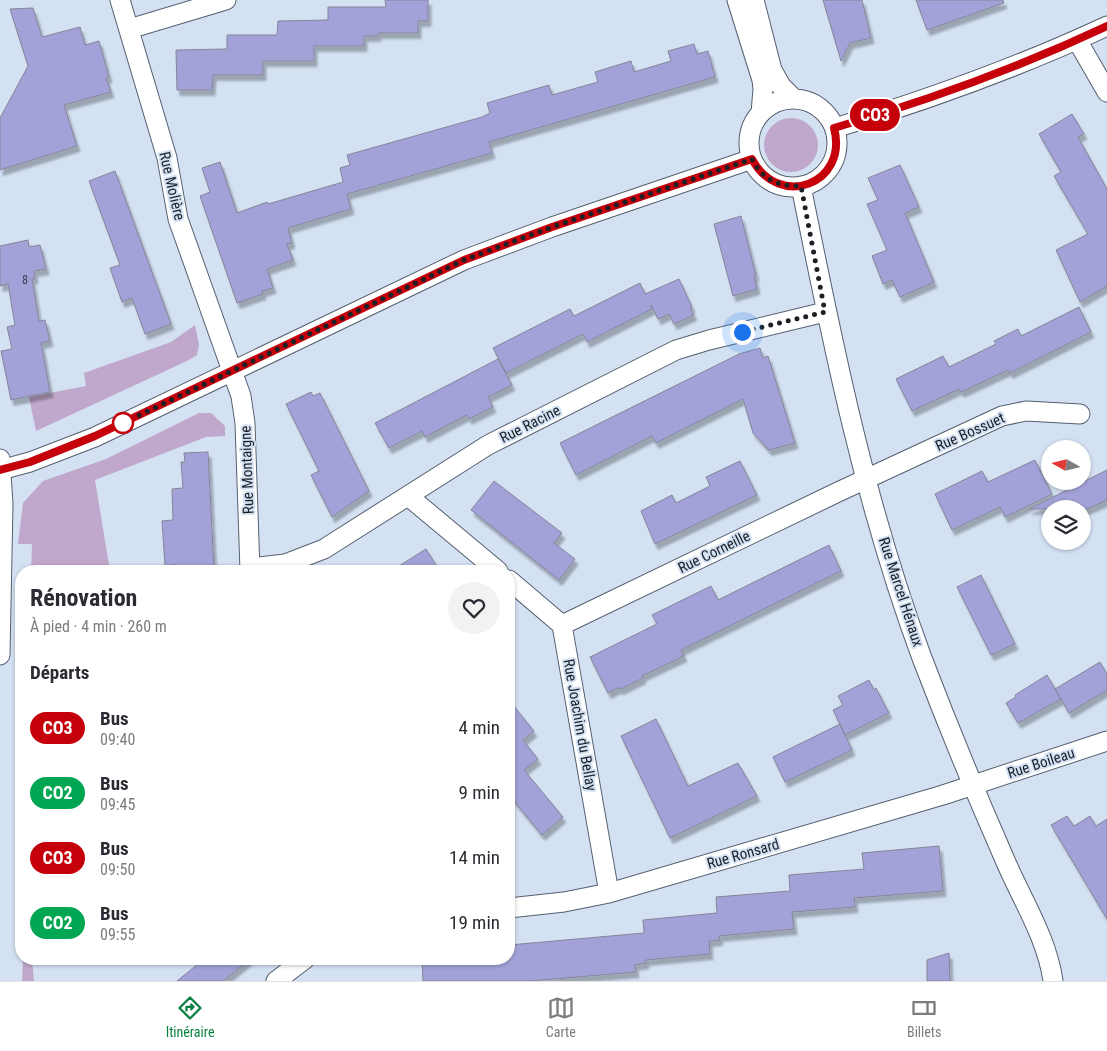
<!DOCTYPE html>
<html lang="fr">
<meta charset="utf-8">
<style>
body{margin:0;font-family:"Roboto Condensed",sans-serif;background:#f2f2f3;color:#2b2b33;height:100vh;display:flex;flex-direction:column;font-size:19px;white-space:nowrap}
*{box-sizing:border-box;margin:0}
p{font-size:16px;color:#7c7c81}
.icon{flex:none;width:28px;height:28px;fill:none;stroke:currentColor;stroke-width:2;stroke-linecap:round;stroke-linejoin:round}
.map{position:relative;flex:1;overflow:hidden}
.side{position:absolute;left:15px;top:565px;width:500px;height:400px;display:flex;flex-direction:column;background:#fff;border-radius:20px;box-shadow:0 1px 4px #0004}
.side>*{flex:none}
.badge{padding:0 10px;border-radius:16px;font-size:18px;line-height:32px}
.needle{width:32px;rotate:278deg}
.controls{position:absolute;left:1041px;top:440px;display:grid;gap:10px}
.controls a{display:grid;place-items:center;width:50px;height:50px;border-radius:50%;background:#fff;box-shadow:0 1px 4px #0004;font-size:25px}
.you{position:absolute;width:25px;height:25px;margin:-12px;border:4px solid #fff;border-radius:50%;background:#1a73e8;box-shadow:0 0 0 8px #1a73e833}
.map>.badge{position:absolute;translate:-50% -50%;box-shadow:0 0 0 2px #fff}
h2{padding:0 15px;font-size:19px;line-height:45px}
.round{display:grid;place-items:center;flex:none;width:52px;height:52px;border-radius:26px;background:#f2f2f3}
.headline{display:flex;align-items:center;justify-content:space-between;height:85px;padding:0 15px}
h1{font-size:24px;font-weight:700;line-height:38px}
ul{padding:0;list-style:none}
li{display:flex;align-items:center;gap:15px;height:65px;padding:0 15px}
li div{flex:1}
li b{display:block;font-size:19px}
li em{font-style:normal}
li .badge{min-width:55px;font-weight:700;text-align:center}
.tabs{display:flex;justify-content:space-around;align-items:center;height:70px;border-top:1px solid #e1e1e2;background:#fff;font-size:14px;color:#7c7c81}
.tabs a{display:grid;justify-items:center;gap:2px}
.tabs .selected{color:#0b8043}
.map>svg:first-child{display:block}
.green{fill:#c0a7cc}
.building{fill:#a2a2d8;stroke:#858599;filter:url(#shadow)}
.lines{fill:none;stroke-linecap:round;stroke-linejoin:round}
.street-casing{stroke:#54606f;stroke-width:21}
.street{stroke:#fff;stroke-width:19}
.line-casing{stroke:#fff;stroke-width:11}
.line{stroke:#c5000a;stroke-width:8}
.walk{stroke:#1b2027;stroke-width:5;stroke-dasharray:0 9}
.stop-dot{fill:#fff;stroke:#c5000a;stroke-width:2.5}
.labels{text-anchor:middle;dominant-baseline:central;stroke-width:4;stroke-linejoin:round;paint-order:stroke}
.number-label{font-size:12px;fill:#3d4053}
.street-label{font-size:15px;fill:#1b2027;stroke:#d3e1f3}
</style>
<div class="map">
<svg width="1107" height="981" viewBox="0 0 1107 981">
<defs>
<filter id="shadow"><feDropShadow dx="3" dy="5.5" stdDeviation="1" flood-color="#0004"/></filter>
</defs>
<rect width="100%" height="100%" fill="#d3e1f3"/>
<path class="green" d="M764 145a27 27 0 1 1 54 0a27 27 0 1 1-54 0Z
M195,325l4,20 -2,10 -8,5 -153,71 -7,-34 57,-11 -2,-13 87,-31z
M199,413h12l14,13v10l-19,1 -111,43 15,91h-79l1,-27h-14l5,-41 20,-22 63,-22z
M23,959h9l2,22h-12z"/>
<path class="building" d="M385,0h43v21h-10v12h-40v3h-14v10h-50v15h-51v14h-50l-1,15h-35l-1,-40 51,-1v-14h50l1,-14 50,-1v-13h58z
M823,0h39l9,38 -21,5 -9,18z
M916,0h87l1,3 -77,27z
M33,8l9,29 38,-10 5,18 14,-4 10,36 -3,1 5,14 -47,13 13,41 -77,24v-52l28,-52 -18,-57z
M694,44l3,10 11,-3 7,26 -226,65 3,11 -145,41 4,15 -63,19 4,15 -5,1 6,16 -26,9 6,19 -11,3 1,3 -26,9 -37,-107 10,-4 -8,-24 18,-6 17,51 30,-11 1,2 75,-22 -3,-14 10,-3 -3,-10 135,-38 8,-4 -3,-10 62,-18 3,10 46,-13 -3,-10 36,-11 3,11 37,-11 -3,-10z
M1072,114l12,20 -6,3 29,52v97l-27,16 -24,-52 32,-16 -34,-58 7,-4 -22,-38z
M900,165l19,42 -14,6 29,69 -34,15 -8,-17 -9,4 -11,-28 15,-6 -20,-46 11,-4 -10,-22z
M115,171l56,153 -26,10 -13,-36 -10,4 -12,-34 10,-3 -31,-84z
M741,216l15,60h-2l3,13 -24,7 -19,-72z
M28,240l1,7 11,-2 6,24 -12,2 1,7 -3,1 7,42 6,-1 5,21 -9,2 9,49 -39,8 -10,-49 11,-2 -5,-22 8,-2 -7,-41 -8,2v-40z
M679,279l13,28 -2,1 4,7 -20,9 -5,-10 -11,5 -7,-14 1,4 -65,33 -4,-8 -77,39 -13,-25 77,-39 4,7 66,-33 5,11z
M1079,307l12,25 -81,41 -2,-3 -47,22 -2,-3 -47,22 -16,-32 47,-23 6,11 47,-23 -2,-3 24,-12 3,7z
M760,348l3,10 5,-2 27,87 -26,7 -16,-17 -10,-34 -87,44 -4,-7 -76,39 -16,-32 179,-89z
M498,359l14,26 -24,12 5,10 -24,12 -2,-4 -42,22 -3,-6 -33,17 -14,-25z
M311,392l2,4 7,-3 49,98 -37,26 -21,-42 8,-4 -33,-67z
M208,452l6,119h-37l-1,-6 -11,1 -3,-45 11,-1 -1,-31 11,-1 -2,-26h4l-1,-9z
M1035,460l17,34 -47,23 -5,-10 -48,23 -17,-36 47,-23 6,11z
M740,461l17,34 -102,49 -14,-33 31,-16 4,8 34,-17 -4,-9z
M1107,470v30l-20,9h-58z
M494,481l68,52 -8,10 21,16 -16,21 -88,-70z
M829,545l12,26 -160,79 3,6 -42,20 1,2 -22,11 -3,-1 -10,5 -18,-36 67,-33 -5,-9 59,-29 7,14z
M426,549l14,22h-49z
M981,575l34,69 -24,11 -34,-68z
M1100,662l7,12v16l-38,23 -14,-24z
M1047,675l14,24 -43,24 -12,-20 10,-6 -1,-2z
M869,680l5,10 2,-2 13,25 -44,22 -12,-25 10,-5 -5,-9z
M509,700l25,31 -11,9 15,19 -14,11 39,47 -21,18 -33,-40z
M656,719l32,67 50,-23 19,33 -87,42 -49,-102z
M840,724l12,26 -67,32 -12,-25z
M1067,816l7,10 16,-10 6,10 11,-7v100l-56,-94z
M939,846l4,45 -89,7 1,9 -63,5 2,17 -75,7 1,4 -11,1 1,13 -64,6v3l-11,2 1,7 -106,9h-107l-1,-22h87v-14l135,-12 -1,-13 74,-7 -1,-16 74,-6 -1,-16 75,-6 -2,-16z
M949,953l1,28h-23v-21z
M204,959h46l-27,22h-46z"/>
<g class="lines">
<defs>
<path id="street" d="M120,0l47,158 11,61 63,177 4,27 5,148
M737,0l25,80 1,9 -2,24
M754,0l18,70 9,16 13,13
M129,29l97,-29
M1077,40l30,52
M749 143a44 44 0 1 1 88 0a44 44 0 1 1-88 0Z
M835,128c92,-28 184,-61 272,-102
M801,186c32,160 64,319 121,472 26,68 54,136 83,202 17,40 42,78 48,121
M0,459l3,45 -3,151
M0,470l30,-8 65,-25 369,-177 88,-33 200,-68
M408,496l90,75
M250,568l35,-4 39,-15 164,-104 188,-95 33,-10 116,-28
M509,580l53,45 47,268
M562,625l276,-133 164,-76 24,-5 54,3
M509,908l55,-6 45,-9 334,-98 164,-54
M276,981l29,-22"/>
</defs>
<use href="#street" class="street-casing"/>
<use href="#street" class="street"/>
</g>
<g class="lines">
<defs>
<path id="line" d="M0,470l30,-8 65,-26 369,-176 88,-33 200,-68c27,51 97,25 82,-31 93,-27 186,-61 273,-102"/>
</defs>
<use href="#line" class="line-casing"/>
<use href="#line" class="line"/>
<path class="walk" d="M123,423l341,-163 88,-33 200,-68c10,20 26,28 49,27l24,126 -83,20"/>
</g>
<circle class="stop-dot" cx="123" cy="423" r="10"/>
<g class="labels">
<g class="number-label">
<text x="25" y="280">8</text>
</g>
<g class="street-label">
<text transform="translate(172 186) rotate(77)">Rue Molière</text>
<text transform="translate(530 424) rotate(-27)">Rue Racine</text>
<text transform="translate(970 432) rotate(-24)">Rue Bossuet</text>
<text transform="translate(247 470) rotate(-92)">Rue Montaigne</text>
<text transform="translate(714 552) rotate(-26)">Rue Corneille</text>
<text transform="translate(901 592) rotate(72)">Rue Marcel Hénaux</text>
<text transform="translate(580 725) rotate(80)">Rue Joachim du Bellay</text>
<text transform="translate(1041 763) rotate(-18)">Rue Boileau</text>
<text transform="translate(743 854) rotate(-16)">Rue Ronsard</text>
</g>
</g>
</svg>
<div class="controls">
<a><svg class="needle" viewBox="-14 -14 28 28"><path d="M0-13l5 13h-10z" fill="#e53935"/><path d="M0 13l5-13h-10z" fill="#7c7c81"/></svg></a>
<a><svg class="icon" aria-label="layers" viewBox="0 0 24 24"><path d="M12 4l9 5-9 5-9-5zM3 14l9 5 9-5"/></svg></a>
</div>
<div class="you" style="left:742px;top:332px"></div>
<b class="badge" style="left:875px;top:115px;background:#c5000a;color:#fff">CO3</b>
<section class="side">
<div class="headline"><div><h1>Rénovation</h1><p>À pied · 4 min · 260 m</p></div><a class="round"><svg class="icon" aria-label="heart" viewBox="0 0 24 24"><path d="M12 20l-8-8c-3-5 5-10 8-4 3-6 11-1 8 4z"/></svg></a></div>
<h2>Départs</h2>
<ul>
<li><span class="badge" style="background:#c5000a;color:#fff">CO3</span><div><b>Bus</b><p>09:40</p></div><em>4 min</em></li>
<li><span class="badge" style="background:#00a651;color:#fff">CO2</span><div><b>Bus</b><p>09:45</p></div><em>9 min</em></li>
<li><span class="badge" style="background:#c5000a;color:#fff">CO3</span><div><b>Bus</b><p>09:50</p></div><em>14 min</em></li>
<li><span class="badge" style="background:#00a651;color:#fff">CO2</span><div><b>Bus</b><p>09:55</p></div><em>19 min</em></li>
</ul>
</section>
</div>
<nav class="tabs">
<a class="selected"><svg class="icon" aria-label="directions" viewBox="0 0 24 24"><path d="M12 3l9 9-9 9-9-9zM9 14v-3h6M13 9l2 2-2 2"/></svg>Itinéraire</a>
<a><svg class="icon" aria-label="map" viewBox="0 0 24 24"><path d="M3 6l6-2 6 2 6-2v14l-6 2-6-2-6 2zM9 4v14M15 6v14"/></svg>Carte</a>
<a><svg class="icon" aria-label="tickets" viewBox="0 0 24 24"><path d="M3 7h18v10H3zM15 7v10"/></svg>Billets</a>
</nav>
